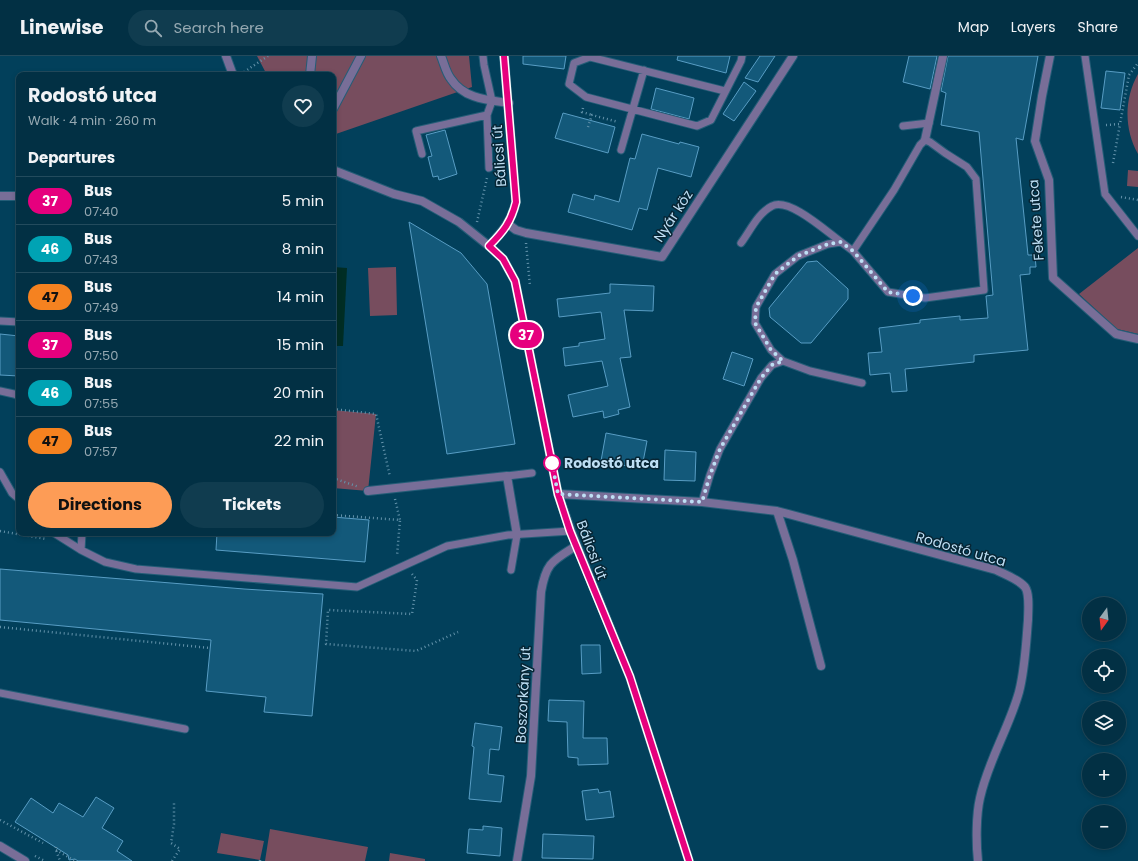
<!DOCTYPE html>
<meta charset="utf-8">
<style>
body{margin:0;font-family:Poppins,sans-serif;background:#103c4f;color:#f1f3f6;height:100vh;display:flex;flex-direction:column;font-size:15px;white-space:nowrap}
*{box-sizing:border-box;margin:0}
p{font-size:13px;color:#96a9b2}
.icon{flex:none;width:22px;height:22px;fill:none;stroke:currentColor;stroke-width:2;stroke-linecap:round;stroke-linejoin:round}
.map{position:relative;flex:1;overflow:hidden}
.panel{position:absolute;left:16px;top:16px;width:320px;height:464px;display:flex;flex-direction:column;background:#023044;border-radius:8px;box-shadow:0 2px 6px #0003,0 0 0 1px #234b5d}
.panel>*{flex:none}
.badge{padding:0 8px;border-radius:13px;font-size:14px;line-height:26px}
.needle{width:26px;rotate:195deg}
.controls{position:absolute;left:1082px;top:541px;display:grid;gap:8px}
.controls a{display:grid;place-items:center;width:44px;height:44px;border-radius:50%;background:#023044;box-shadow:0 2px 6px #0003,0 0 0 1px #234b5d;font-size:20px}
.you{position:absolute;width:20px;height:20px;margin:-10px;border:3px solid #fff;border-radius:50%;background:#1a73e8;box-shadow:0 0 0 6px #1a73e833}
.map>.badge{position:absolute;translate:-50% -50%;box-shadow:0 0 0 2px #fff}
h2{padding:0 12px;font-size:15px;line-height:36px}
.round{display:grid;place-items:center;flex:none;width:42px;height:42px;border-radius:21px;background:#103c4f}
.headline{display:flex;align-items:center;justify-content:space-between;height:68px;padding:0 12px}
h1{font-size:19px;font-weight:700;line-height:30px}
.action{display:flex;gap:8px;margin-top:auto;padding:8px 12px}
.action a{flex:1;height:46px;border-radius:24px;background:#fd9c56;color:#111;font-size:16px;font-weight:700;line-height:46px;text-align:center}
.action a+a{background:#103c4f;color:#f1f3f6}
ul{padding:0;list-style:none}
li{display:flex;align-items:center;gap:12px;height:48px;padding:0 12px;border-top:1px solid #234b5d}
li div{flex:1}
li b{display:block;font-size:15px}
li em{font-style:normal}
li .badge{min-width:44px;font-weight:700;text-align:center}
header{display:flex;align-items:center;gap:24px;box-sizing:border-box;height:56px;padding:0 20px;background:#023044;border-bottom:1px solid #234b5d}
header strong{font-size:19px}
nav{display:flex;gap:22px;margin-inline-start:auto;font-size:14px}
.search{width:280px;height:36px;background:#103c4f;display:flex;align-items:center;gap:10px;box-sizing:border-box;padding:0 14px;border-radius:22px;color:#96a9b2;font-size:15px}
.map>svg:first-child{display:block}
.green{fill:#774d5e}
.water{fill:#002d24}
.building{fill:#13597a;stroke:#589dc4}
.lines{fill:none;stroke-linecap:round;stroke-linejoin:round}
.service-casing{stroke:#245d77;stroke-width:9}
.minor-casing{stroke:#245d77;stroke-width:10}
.tertiary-casing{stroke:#245d77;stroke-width:10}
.path{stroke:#6493ab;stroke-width:2.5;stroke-dasharray:1 3;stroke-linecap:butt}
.service{stroke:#786e98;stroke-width:7}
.minor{stroke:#786e98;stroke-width:8}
.tertiary{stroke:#786e98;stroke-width:8}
.line-casing{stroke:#fff;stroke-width:9}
.line{stroke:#e6007e;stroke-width:6}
.walk{stroke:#bedff4;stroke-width:4;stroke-dasharray:0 7.2}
.stop-dot{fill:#fff;stroke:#e6007e;stroke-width:2}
.labels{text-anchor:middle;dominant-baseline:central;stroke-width:3;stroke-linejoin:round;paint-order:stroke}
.street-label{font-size:14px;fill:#bedff4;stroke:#072534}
.stop-label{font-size:14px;font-weight:bold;fill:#bedff4;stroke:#072534;text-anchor:start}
</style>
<header>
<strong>Linewise</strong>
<div class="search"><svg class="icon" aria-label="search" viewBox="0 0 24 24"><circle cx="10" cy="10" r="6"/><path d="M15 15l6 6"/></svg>Search here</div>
<nav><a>Map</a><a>Layers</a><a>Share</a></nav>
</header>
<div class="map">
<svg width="1138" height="805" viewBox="0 0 1138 805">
<rect width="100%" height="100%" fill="#02405b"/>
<path class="green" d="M257,0h212l3,31 -139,48v-60h-66z
M1138,18v80c-14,-25 -14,-55 0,-80z
M1128,114l10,1v16l-11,-1z
M1138,192v86l-21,-5 -38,-35z
M396,211l1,48 -27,1 -2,-48z
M333,354l43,4 -8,77 -35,-3z
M270,773l98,18 -3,14h-100z
M221,777l43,8 -4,19 -43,-7z
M390,797l35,6v2h-36z"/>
<path class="water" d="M333,211l14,1 -4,78h-10z"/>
<path class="building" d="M523,0h43l-2,13 -41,-5z
M678,0h52l-4,17 -49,-13z
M760,0h15l-17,26 -13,-4z
M909,0h28l-7,33 -27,-7z
M948,0h90l-15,84 -7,-2 12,117h7l1,12h-6v7l-10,1 8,75 -54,5v7l-69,7 2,22 -15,1 -2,-19 -20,2 -2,-22 14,-1 -3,-24 41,-5v-3l40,-4v4l28,-2 -2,-22 7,-1 -14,-163 -38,-7 5,-32 -5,-2z
M1106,15l19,2 -5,37 -19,-2z
M744,26l12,9 -22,30 -11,-7z
M656,32l38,10 -5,21 -38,-10z
M563,57l52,14 -7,26 -53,-15z
M445,74l12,44 -18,6 -1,-4 -5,1 -5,-20 4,-1 -6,-21z
M642,78l37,10 1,-2 19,5 -8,30 -33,-9 -11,42 -8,-2 -7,22 -64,-18 5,-18 21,6 1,-5 24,7 11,-44 5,1z
M409,166l52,31 26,31 28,160 -68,10z
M817,205l31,28v10l-37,44h-10l-31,-26 -1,-9 38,-46z
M610,228l44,2 -1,25 -29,-1 7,47 -11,1 10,49 -12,3 1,4 -15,4 -1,-7 -30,6 -5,-22 40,-9 -6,-25 -37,5 -2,-18 16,-2v-3l26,-4 -4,-27 -42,5 -2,-18 53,-6z
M0,278l19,2v40l-19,-1z
M732,296l21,7 -9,27 -21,-7z
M606,377l41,8 -4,21 -9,-1 -1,6 -32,-6z
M665,394l31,2 -1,29 -31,-1z
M333,461l36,3 -4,42 -149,-12 1,-17h116z
M0,513l244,20 79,5 -11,122 -48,-4 2,-15 -60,-6 5,-51 -211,-20z
M581,589h19l1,28 -19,1z
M549,644l35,1 -1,37h24l1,26 -30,1v-7l-10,-1 -1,-35 -19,-1z
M475,667l27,4 -3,23 -9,-1 -2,25 16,2 -3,26 -32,-3 5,-52 -2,-1z
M598,733l1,4 11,-2 4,26 -28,3 -4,-29z
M96,741l18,11 -12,20 21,13 -6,10 15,10h-54l-3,-2 -6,1 -1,-5 -53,-33 16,-24 22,15 6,-10 24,14z
M483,770l19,2 -2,28 -33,-3 2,-24 14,1z
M543,778l51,2 -1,23 -51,-1z"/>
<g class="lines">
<defs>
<path id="service" d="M483,0l1,9 8,36 -5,14 2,53
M1085,0l20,138 33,42
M725,35l-135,-34 -16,6 -5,21 17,13 111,29 14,-6 30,-59 1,-5
M903,70l26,-3
M621,94l23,-80
M422,98l-6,-23 71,-16
M741,187c9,-12 17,-30 31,-37 17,-9 55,26 69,36
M0,265l19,1
M783,305l27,10 52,12
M0,335l14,3 5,2
M0,416l12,21 7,6
M507,420l25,-3
M702,446l8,-27 10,-26 41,-71 11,-13 11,-4 -12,-11 -16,-27 1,-16 19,-33 23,-18 30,-12 13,-2 12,9 35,41 37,6 59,-8 -8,-111 -9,-12 -22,-14 -15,-11 -5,-2 -5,5 -26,45 -41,61
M54,477l27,17 24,12 31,7 221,18 90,-41 61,-11 63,-4
M81,494l1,-17
M511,514l6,-35
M0,637l185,36"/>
<path id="minor" d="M441,0c3,7 5,17 10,23 13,20 37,21 58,24
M1050,0l-8,40 -7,45 14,39 4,98 63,56 22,5
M310,19l2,-19
M333,53l28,-53
M925,84l18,-84
M0,140h19
M508,168l8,6 10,3 136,24 131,-201
M368,435l139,-15 10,59
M558,438l144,8 75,9 219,59c10,5 22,9 29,17 5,7 3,25 3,33 -2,24 -3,49 -9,72 -10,36 -31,69 -39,106 -4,17 -4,45 -2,63
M777,455l16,49 28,106
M0,790l25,15
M517,805l14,-85 10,-184c5,-29 11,-31 35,-46"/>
<path id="tertiary" d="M226,0l7,19
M504,0l12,146c-5,20 -13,29 -27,44l14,13 12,22 43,213 13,37 59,146 59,184
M333,114l61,24 28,7 37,21 30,24"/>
</defs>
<use href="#service" class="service-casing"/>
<use href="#minor" class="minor-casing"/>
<use href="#tertiary" class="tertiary-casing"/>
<path class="path" d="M244,16l24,-16
M583,52l-1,4 10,3
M1106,69l14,-1 9,-49 9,-12
M588,71l4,-12 26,7
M1113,107l7,-39
M1121,141l17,3
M477,166l10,-44
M526,187l4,43
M333,353l43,5 14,63
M333,422l26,9
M395,443l5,21
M333,459l67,5 -3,36
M0,475l46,8
M412,518l5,6 -5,34 -84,-4 -2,34 90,7 42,-19
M0,571l210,21
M0,764l43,23
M56,791v3l4,11
M56,794l19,11
M35,800l10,5
M172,805l8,-12 -9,-6 3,-19v-22
M260,805v-1"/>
<use href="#service" class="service"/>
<use href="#minor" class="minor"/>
<use href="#tertiary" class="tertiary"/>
</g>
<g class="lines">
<defs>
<path id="line" d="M504,0l12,146c-5,20 -12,29 -27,44l14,13 12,22 43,213 12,37 60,146 59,184"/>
</defs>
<use href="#line" class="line-casing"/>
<use href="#line" class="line"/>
<path class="walk" d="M552,407l6,31 144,8 8,-27 10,-26 41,-71 11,-13 11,-4 -12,-11 -16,-27 1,-16 19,-33 23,-18 30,-12 13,-2 12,9 35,41 25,4"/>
</g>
<circle class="stop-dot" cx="552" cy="407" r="8"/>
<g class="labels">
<g class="street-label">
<text transform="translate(499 100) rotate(-94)">Bálicsi út</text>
<text transform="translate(673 160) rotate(-57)">Nyár köz</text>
<text transform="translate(1036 164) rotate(-94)">Fekete utca</text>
<text transform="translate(961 493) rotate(16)">Rodostó utca</text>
<text transform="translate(592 494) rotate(69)">Bálicsi út</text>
<text transform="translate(523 639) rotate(-87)">Boszorkány út</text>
</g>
<g class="stop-label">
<text x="564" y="407">Rodostó utca</text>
</g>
</g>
</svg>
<div class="controls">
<a><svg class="needle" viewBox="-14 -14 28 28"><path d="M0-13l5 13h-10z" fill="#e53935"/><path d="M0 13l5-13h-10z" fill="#96a9b2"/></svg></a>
<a><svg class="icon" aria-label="locate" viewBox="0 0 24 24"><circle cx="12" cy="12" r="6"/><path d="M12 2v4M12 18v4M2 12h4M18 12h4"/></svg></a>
<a><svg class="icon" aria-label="layers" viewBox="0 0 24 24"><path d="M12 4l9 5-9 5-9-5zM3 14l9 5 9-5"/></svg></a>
<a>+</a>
<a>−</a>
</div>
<div class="you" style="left:913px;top:240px"></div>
<b class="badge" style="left:526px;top:279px;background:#e6007e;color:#fff">37</b>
<section class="panel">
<div class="headline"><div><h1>Rodostó utca</h1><p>Walk · 4 min · 260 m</p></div><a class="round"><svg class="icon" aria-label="heart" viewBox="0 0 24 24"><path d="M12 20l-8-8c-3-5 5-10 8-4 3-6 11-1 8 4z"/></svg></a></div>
<h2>Departures</h2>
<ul>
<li><span class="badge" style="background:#e6007e;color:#fff">37</span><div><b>Bus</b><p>07:40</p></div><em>5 min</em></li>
<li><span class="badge" style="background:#00a3b4;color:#fff">46</span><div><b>Bus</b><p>07:43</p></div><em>8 min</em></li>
<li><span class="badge" style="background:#f58220;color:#111">47</span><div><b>Bus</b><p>07:49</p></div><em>14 min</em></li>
<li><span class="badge" style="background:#e6007e;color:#fff">37</span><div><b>Bus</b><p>07:50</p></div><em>15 min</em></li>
<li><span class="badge" style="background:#00a3b4;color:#fff">46</span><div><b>Bus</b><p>07:55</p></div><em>20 min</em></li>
<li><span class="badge" style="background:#f58220;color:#111">47</span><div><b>Bus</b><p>07:57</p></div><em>22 min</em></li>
</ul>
<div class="action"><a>Directions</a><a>Tickets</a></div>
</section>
</div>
